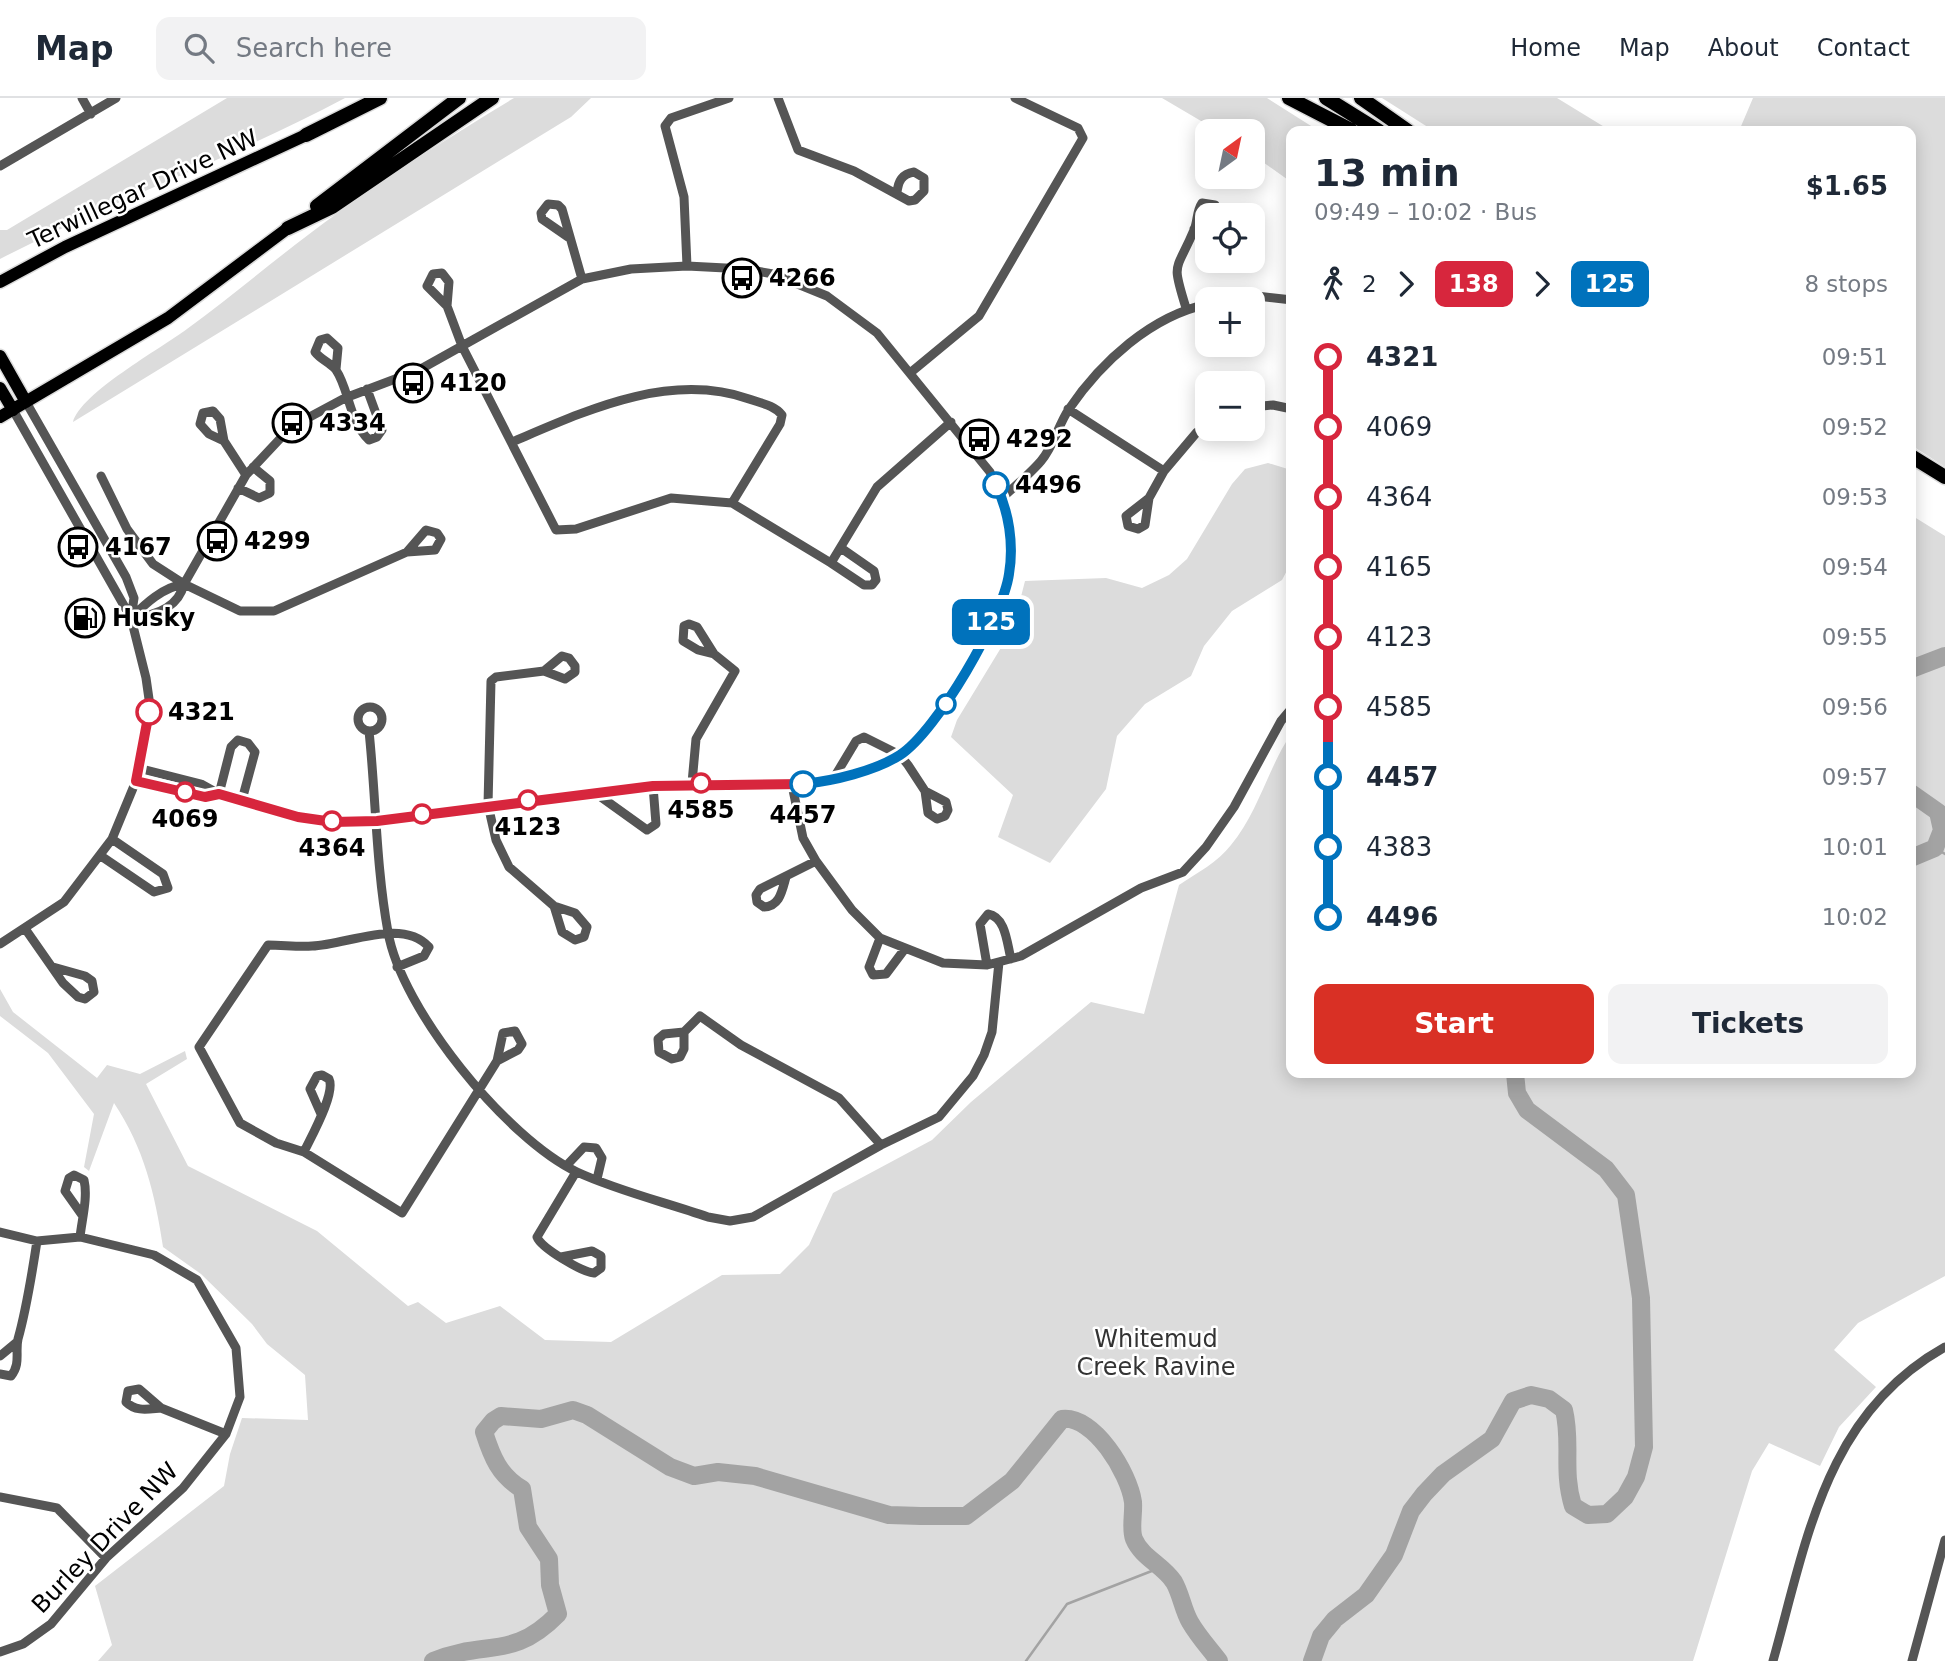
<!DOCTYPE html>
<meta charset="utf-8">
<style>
body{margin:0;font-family:"DejaVu Sans",sans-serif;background:#f2f2f3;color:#1f2937;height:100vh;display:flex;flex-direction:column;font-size:26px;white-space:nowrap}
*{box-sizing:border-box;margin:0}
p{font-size:23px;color:#747a83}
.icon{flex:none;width:38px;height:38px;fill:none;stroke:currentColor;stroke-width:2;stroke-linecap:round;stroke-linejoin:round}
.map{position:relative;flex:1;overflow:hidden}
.sheet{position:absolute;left:1286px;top:28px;width:630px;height:952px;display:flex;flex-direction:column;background:#fff;border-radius:14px;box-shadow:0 4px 18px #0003}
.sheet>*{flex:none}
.badge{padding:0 14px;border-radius:10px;font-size:24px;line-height:46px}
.needle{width:46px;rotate:33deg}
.fabs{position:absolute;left:1195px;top:21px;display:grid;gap:14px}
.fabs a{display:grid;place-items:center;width:70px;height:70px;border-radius:14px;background:#fff;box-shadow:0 4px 18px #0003;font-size:35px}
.map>.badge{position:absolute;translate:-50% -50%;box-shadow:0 0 0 4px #fff}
.legs{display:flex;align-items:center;gap:10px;height:77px;padding:0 28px;font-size:23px}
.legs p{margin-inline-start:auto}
.summary{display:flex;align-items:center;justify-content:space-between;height:119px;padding:0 28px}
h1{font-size:38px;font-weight:800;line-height:52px}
.cta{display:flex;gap:14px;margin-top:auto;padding:14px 28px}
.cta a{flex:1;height:80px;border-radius:14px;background:#d93025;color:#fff;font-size:28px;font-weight:800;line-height:80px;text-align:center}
.cta a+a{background:#f2f2f3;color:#1f2937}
ul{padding:0 28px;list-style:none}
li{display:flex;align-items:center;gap:24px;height:70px;font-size:26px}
li i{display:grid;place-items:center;width:10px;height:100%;margin:0 9px;background:currentColor}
li i::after{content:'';width:18px;height:18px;margin:-9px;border:5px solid;border-radius:50%;background:#fff}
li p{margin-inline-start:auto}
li:first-child i{background:linear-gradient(#0000 50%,currentColor 0)}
li:last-child i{background:linear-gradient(currentColor 50%,#0000 0)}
header{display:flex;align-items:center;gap:42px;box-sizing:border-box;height:98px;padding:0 35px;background:#fff;border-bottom:2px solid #e0e1e3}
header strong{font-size:33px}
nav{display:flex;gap:38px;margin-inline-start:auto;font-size:24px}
.search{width:490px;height:63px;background:#f2f2f3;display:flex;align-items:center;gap:18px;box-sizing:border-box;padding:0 24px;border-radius:14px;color:#747a83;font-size:26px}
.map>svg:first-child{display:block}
.green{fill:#dcdcdc}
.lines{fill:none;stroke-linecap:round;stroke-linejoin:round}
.stream{stroke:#a3a3a3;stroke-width:2.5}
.river{stroke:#a3a3a3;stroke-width:18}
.major-casing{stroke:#dbdbdb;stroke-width:15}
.highway-casing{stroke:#dbdbdb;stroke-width:17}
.minor{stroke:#555;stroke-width:9}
.major{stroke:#000;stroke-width:12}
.highway{stroke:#000;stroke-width:14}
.line-1-casing{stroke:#fff;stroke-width:16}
.line-2-casing{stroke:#fff;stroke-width:16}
.line-1{stroke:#d7263d;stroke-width:10}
.line-2{stroke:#0072bc;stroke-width:10}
.stop-2-dot{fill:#fff;stroke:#0072bc;stroke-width:3.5}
.stop-1-dot{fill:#fff;stroke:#d7263d;stroke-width:3.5}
.labels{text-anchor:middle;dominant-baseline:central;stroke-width:5;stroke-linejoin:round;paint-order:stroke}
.street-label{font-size:24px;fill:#000;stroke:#fff}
.poi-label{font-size:24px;font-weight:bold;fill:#000;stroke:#fff;text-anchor:start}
.stop-label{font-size:24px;font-weight:bold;fill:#000;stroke:#fff}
.park-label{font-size:24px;fill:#333;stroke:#fff}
</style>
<header>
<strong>Map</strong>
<div class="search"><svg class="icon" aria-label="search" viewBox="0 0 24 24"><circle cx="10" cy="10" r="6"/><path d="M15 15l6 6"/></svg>Search here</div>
<nav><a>Home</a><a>Map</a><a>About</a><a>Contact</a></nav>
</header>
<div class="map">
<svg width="1945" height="1563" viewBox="0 0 1945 1563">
<rect width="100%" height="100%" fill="#fff"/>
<path class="green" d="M227,0h118c-112,60 -232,102 -345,161v-29h7z
M514,0h77l-20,19 -498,305c8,-29 87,-73 114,-93 52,-38 100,-80 152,-117 57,-41 115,-78 175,-114z
M1162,0h105l52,33h-27l-1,51 -38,-27v-24h-35z
M1382,0h175l54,33h-177z
M1753,0h192v369l-34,-22v-314h-172z
M1268,365l23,7v93l-9,17 -50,31 -28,35 -13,30 -46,28 -28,32 -11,53 -56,74 -52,-26 15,-42 -62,-58 6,-17 56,-92 12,-47 81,-3 36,10 27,-13 18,-16 45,-75 13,-15z
M1911,417l34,21v740l-87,47 -24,27 42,37 -37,40 -19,39 -51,-23 -17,28 -59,190h-1595l14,-16 -17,-59 129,-100 6,-32 12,-36 66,2 -3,-45 -38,-31 -15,-20 -51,-50 -38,-27c-8,-53 -19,-99 -49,-144l-25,68 -5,-4 10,-53 -46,-61 -48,-37v-27l13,23 84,66 10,-13 33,9 45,-23 2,8 -41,25 42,82 129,65 91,75 10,-4 28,21 54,-17 45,34 66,2 111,-67 58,-1 29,-29 24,-52 99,-53 39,-38 120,-100 53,12 35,-129c18,-12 39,-23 52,-40 27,-32 37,-77 60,-111l1,339h619z"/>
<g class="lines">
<path class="stream" d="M1935,750l10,6
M1026,1563l41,-57 95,-37"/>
<path class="river" d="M1911,571l34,-13
M1911,695l27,19 4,18 -7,18 -24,10
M433,1563c54,-22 79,0 125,-47l-8,-29 -1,-26 -21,-32 -6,-38c-23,-14 -30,-32 -38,-57l9,-11 8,-5 40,3 32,-9 14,5 83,52 24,9 24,-4 37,4 134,39 32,1h45l46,-35 50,-62c32,-4 67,54 71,83 1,12 -3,27 1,37 8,19 29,26 40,43 7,12 9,28 16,40 8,14 19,26 29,39
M1312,1563l9,-25 14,-17 31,-24 28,-40 17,-44 13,-17 19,-20 49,-35 21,-38 18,-6 18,4 15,11c8,33 -2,60 9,96l15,9 19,-1 18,-17 11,-20 8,-30 -3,-149 -15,-103 -20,-26 -79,-59 -10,-17 -2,-20"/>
<defs>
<path id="major" d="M0,184l65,-35 241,-112
M0,258l26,46
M0,290l13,22
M0,319l168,-99 120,-90"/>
<path id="highway" d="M1289,0l62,32
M1326,0l53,33
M1361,0l47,33
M306,37l74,-37
M317,108l142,-108
M288,130l44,-21 160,-109
M1911,358l34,21"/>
</defs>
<use href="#major" class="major-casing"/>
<use href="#highway" class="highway-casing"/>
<path class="minor" d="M82,0l9,16
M778,0l20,52 56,21 55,30 6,-1 9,-9v-13l-10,-6c-12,2 -16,9 -17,21
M0,68l116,-68
M1194,131l14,-6
M568,139l-26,-18 -1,-6 7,-9 10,1 4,4 20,70
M687,168l-3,-69 -19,-71 6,-8 58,-20
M1229,201l19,-4 44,5
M447,208l-20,-20 6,-12 9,-1 7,9 -2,24 15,40 94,184 20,-1 95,-31 61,5 99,60 46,-76 74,-65
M1186,210c-15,-48 -10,-35 8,-78 4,-9 2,-18 8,-27l13,2 1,10
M336,271l2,-21 -11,-10 -7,2 -5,12c6,8 16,11 21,18 13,19 13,51 33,70l8,-3 5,-7 -15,-41
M910,275l69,-57 104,-178 -5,-10 -63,-30
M26,304l100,175 8,21 -3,20
M1253,309l20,-2 19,4
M1068,311l96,62 33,-39 11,-7
M224,343l-15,-7 -9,-10 3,-11 10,-2 7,8 4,22 22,34
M512,344c73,-31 157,-71 237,-43 11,4 25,6 33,16l-2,9 -48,79
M101,378l26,53 26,35 31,20 56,27h34l133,-59 28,-2 6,-11 -4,-6 -11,-3 -19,22
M238,390l21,10 11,-5v-12l-17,-14
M1002,400c13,-12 28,-24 39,-37 13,-15 17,-36 28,-52 32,-47 82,-93 139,-105
M1149,400l-4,27 -7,4 -10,-3 -2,-10 23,-18 15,-27
M831,465l33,22h8l4,-5 -2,-9 -33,-23
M131,520c22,-2 47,-9 53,-34l62,-109 45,-48 54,-29 74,-28 163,-91 49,-10 56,-3 58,3 28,5 54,22 50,37 113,139 18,49 1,54 -7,26 -61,112 -41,42 -68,26 -179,5 -276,35 -44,1 -35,-5 -79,-23 -18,-10 -63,-16
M131,520c14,-14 32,-31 53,-34
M544,573l18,-15 7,2 6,8v6l-10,7 -21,-8 -48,6 -5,4 -3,124 8,35 13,27 45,39 8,26 13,8 9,-3 3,-10 -12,-14 -21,-7
M358 621a12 12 0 1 1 24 0a12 12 0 1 1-24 0Z
M369,633c7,67 7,135 19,201 13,77 119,207 189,240 41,19 88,30 131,45l22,4 23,-4 128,-72 58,-28 34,-41 11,-21 8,-23 7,-70
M136,683l69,16 14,-3
M832,683l24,-40 8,-4 36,18 8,10 17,26 3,22 9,6 8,-3 3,-6 -2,-8 -21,-11
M692,685l4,-44 39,-68 -21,-17 -17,-27 -8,-3 -5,2 -1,15 15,9 16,4
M792,687l11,53 13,23 36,49 28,28 63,25 44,2 34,-9 120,-68 42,-16 23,-25 28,-40 47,-86 11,-13
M594,694l53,38 9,-6 -3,-38
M219,696l12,-47 7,-7 10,3 7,9 -13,48
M101,758l53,36 14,-4 -5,-14 -51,-35
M786,779c-4,14 -6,29 -22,30l-7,-5 -1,-7 4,-6 56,-28
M26,832l37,53 15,14 7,2 9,-7 -2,-11 -7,-5 -32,-9
M880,840l-11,29 4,8 13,-1 18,-24
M0,846l64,-42 48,-63 24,-58 14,-75 -4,-28 -15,-60 -118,-208
M987,867l-7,-41 8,-10c18,3 19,30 23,45
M397,869l27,-11 5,-9c-27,-30 -82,-2 -117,-1 -14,1 -29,-1 -44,-1l-69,102 41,76 36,20 28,9 98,61 95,-152 21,-11 4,-6 -7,-13 -12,2 -6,28
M684,934l-20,2 -6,5 1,13 13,7 8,-2 4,-8v-17l16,-16 41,29 98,53 42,47
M304,1054c7,-15 32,-59 25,-73l-7,-4 -5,1 -7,13 11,25
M567,1067l17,-18 12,1 6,10 -5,21
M0,1134l37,9 43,-4 74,18 43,25 39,68 4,49 -14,37 -43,54 -77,70 -55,66 -28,20 -23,8
M80,1139c2,-18 8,-40 4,-57l-10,-5 -5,3 -4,13 17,24
M561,1159l31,-6 9,5v12l-7,5c-12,-1 -53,-25 -57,-36l39,-65
M0,1258l17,-14
M0,1276l11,2c10,-12 4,-24 7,-37 9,-32 14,-65 19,-98
M161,1310c-13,1 -25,4 -35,-6l2,-11 11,-2 22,19 65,26
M0,1399l57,11 49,50
M1773,1563c34,-121 52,-247 172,-314
M1912,1563l33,-121"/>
<use href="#major" class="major"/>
<use href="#highway" class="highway"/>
</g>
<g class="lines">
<defs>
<path id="line-1" d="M149,614l-13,69 69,16 14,-3 79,23 35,5 44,-1 276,-35 150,-2"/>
<path id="line-2" d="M803,686c30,-3 72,-13 97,-29 37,-24 103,-138 109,-181 5,-30 0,-62 -13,-89"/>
</defs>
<use href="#line-1" class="line-1-casing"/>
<use href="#line-2" class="line-2-casing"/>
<use href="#line-1" class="line-1"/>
<use href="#line-2" class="line-2"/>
</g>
<defs>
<symbol id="bus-ring" viewBox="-11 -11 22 22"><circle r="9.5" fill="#fff" stroke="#000" stroke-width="1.5"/><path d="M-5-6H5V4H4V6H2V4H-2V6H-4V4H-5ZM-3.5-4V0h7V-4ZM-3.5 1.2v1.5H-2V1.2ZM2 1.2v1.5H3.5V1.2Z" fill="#000"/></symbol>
<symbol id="fuel-ring" viewBox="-11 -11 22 22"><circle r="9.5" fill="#fff" stroke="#000" stroke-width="1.5"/><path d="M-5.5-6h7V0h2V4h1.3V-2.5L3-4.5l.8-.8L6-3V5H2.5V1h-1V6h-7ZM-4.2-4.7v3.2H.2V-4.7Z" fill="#000"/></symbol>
</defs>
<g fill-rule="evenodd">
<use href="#bus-ring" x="720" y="158" width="44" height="44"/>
<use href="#bus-ring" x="391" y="263" width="44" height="44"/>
<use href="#bus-ring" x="270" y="303" width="44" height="44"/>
<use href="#bus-ring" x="957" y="319" width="44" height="44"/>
<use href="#bus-ring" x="195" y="421" width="44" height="44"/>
<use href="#bus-ring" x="56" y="427" width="44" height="44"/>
<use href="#fuel-ring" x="63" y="498" width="44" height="44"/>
</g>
<g class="stop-2-dot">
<circle cx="996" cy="387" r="12"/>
<circle cx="946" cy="606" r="9"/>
<circle cx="803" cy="686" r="12"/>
</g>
<g class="stop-1-dot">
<circle cx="149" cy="614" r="12"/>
<circle cx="701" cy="685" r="9"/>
<circle cx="185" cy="694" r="9"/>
<circle cx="528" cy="702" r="9"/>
<circle cx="422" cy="716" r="9"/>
<circle cx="332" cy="723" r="9"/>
</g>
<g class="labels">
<g class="street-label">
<text transform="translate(143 91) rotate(-25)">Terwillegar Drive NW</text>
<text transform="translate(105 1440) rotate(-46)">Burley Drive NW</text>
</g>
<g class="poi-label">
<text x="769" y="180">4266</text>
<text x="440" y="285">4120</text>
<text x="319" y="325">4334</text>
<text x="1006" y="341">4292</text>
<text x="244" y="443">4299</text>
<text x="105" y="449">4167</text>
<text x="112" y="520">Husky</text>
</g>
<g class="stop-label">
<text x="1015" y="387" text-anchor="start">4496</text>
<text x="168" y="614" text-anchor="start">4321</text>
<text x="701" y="712">4585</text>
<text x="803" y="717">4457</text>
<text x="185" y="721">4069</text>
<text x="528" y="729">4123</text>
<text x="332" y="750">4364</text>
</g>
<g class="park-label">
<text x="1156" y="1241">Whitemud<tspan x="1156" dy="28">Creek Ravine</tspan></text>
</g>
</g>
</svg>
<div class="fabs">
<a><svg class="needle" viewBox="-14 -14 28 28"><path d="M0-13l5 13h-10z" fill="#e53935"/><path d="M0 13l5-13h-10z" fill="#747a83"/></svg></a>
<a><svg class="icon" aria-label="locate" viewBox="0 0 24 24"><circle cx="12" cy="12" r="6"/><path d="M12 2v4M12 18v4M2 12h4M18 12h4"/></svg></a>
<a>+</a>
<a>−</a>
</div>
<b class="badge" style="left:991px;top:524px;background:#0072bc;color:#fff">125</b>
<section class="sheet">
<div class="summary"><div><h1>13 min</h1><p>09:49 – 10:02 · Bus</p></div><b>$1.65</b></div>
<div class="legs"><svg class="icon" aria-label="walk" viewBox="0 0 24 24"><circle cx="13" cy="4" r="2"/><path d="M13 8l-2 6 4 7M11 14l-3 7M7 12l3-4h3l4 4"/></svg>2<svg class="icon" aria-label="forward" viewBox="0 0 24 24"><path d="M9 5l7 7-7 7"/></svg><b class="badge" style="background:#d7263d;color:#fff">138</b><svg class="icon" aria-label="forward" viewBox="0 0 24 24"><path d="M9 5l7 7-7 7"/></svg><b class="badge" style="background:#0072bc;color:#fff">125</b><p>8 stops</p></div>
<ul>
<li><i style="color:#d7263d"></i><b>4321</b><p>09:51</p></li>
<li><i style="color:#d7263d"></i><span>4069</span><p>09:52</p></li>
<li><i style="color:#d7263d"></i><span>4364</span><p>09:53</p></li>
<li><i style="color:#d7263d"></i><span>4165</span><p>09:54</p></li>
<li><i style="color:#d7263d"></i><span>4123</span><p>09:55</p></li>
<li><i style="color:#d7263d"></i><span>4585</span><p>09:56</p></li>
<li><i style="color:#0072bc"></i><b>4457</b><p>09:57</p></li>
<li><i style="color:#0072bc"></i><span>4383</span><p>10:01</p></li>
<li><i style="color:#0072bc"></i><b>4496</b><p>10:02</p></li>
</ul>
<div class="cta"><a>Start</a><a>Tickets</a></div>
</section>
</div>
